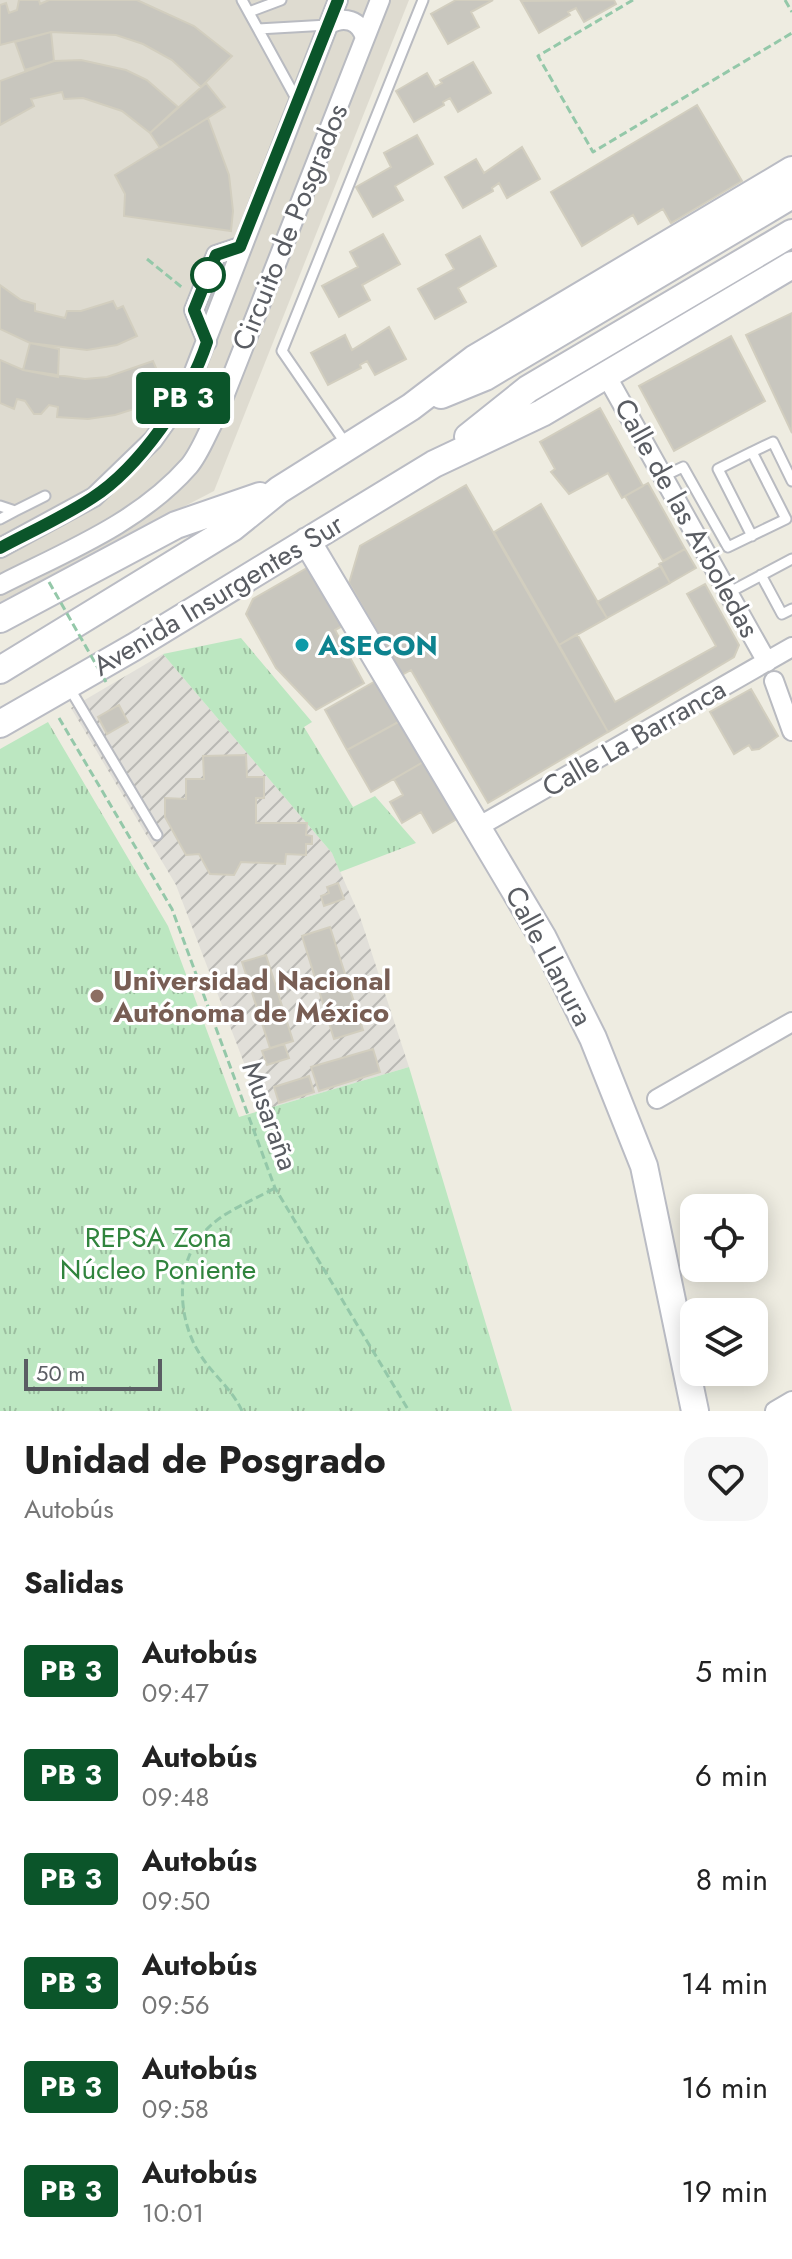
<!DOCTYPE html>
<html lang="es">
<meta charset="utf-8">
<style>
body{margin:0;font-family:Jost,sans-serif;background:#f6f6f6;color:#222;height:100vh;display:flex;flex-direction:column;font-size:30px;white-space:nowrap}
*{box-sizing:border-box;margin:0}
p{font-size:26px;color:#767676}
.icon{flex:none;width:44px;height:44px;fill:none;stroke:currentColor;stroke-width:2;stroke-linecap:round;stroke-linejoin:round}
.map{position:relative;height:1411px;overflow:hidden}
.side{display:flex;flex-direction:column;background:#fff;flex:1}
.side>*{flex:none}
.badge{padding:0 16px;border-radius:6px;font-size:28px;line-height:52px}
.fabs{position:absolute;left:680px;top:1194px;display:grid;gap:16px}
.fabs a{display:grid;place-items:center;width:88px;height:88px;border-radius:16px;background:#fff;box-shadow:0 4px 20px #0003;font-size:40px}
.scale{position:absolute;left:24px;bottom:20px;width:138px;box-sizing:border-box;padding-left:8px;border:4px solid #5a5d63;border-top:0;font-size:22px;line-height:28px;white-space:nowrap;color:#5a5d63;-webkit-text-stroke:6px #fff;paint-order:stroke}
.map>.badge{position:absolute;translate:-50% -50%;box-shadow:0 0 0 4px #fff}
h2{padding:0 24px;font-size:30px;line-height:72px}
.round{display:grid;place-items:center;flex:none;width:84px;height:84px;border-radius:24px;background:#f6f6f6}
.headline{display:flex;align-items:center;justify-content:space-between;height:136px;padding:0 24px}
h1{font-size:38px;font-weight:700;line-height:60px}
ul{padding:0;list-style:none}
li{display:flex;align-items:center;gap:24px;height:104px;padding:0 24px}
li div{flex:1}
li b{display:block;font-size:30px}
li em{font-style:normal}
li .badge{min-width:88px;font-weight:700;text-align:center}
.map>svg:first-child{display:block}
.industrial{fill:url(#industrial-furrows)}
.education{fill:#dedbd0}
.grass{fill:url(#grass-tufts)}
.building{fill:#c8c6be;stroke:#d2cebf;stroke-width:2}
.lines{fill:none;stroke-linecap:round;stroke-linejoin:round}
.lane-casing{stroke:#b9bbc1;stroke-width:13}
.street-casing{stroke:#b9bbc1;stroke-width:22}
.secondary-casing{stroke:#babcc4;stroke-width:30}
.path{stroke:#94c8a9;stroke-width:3;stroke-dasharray:8 4;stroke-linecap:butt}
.lane{stroke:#fff;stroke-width:9}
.street{stroke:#fff;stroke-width:18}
.secondary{stroke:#fff;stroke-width:26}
.path-bridge{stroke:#94c8a9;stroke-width:3;stroke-dasharray:8 4;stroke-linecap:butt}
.line-casing{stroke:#fff;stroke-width:18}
.line{stroke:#0b552a;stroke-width:12}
.stop-dot{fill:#fff;stroke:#0b552a;stroke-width:4}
.culture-dot{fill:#0f9aa8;stroke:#fff;stroke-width:3}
.education-dot{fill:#8d6e63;stroke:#fff;stroke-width:3}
.labels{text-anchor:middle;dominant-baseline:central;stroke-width:6;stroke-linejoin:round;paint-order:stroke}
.street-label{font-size:28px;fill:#5a5d63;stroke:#fff}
.culture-label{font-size:28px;font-weight:bold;fill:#0d838f;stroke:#fff;text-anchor:start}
.education-label{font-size:28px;font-weight:bold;fill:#785e54;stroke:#fff;text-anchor:start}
.park-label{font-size:28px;fill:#30843d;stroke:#fff}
</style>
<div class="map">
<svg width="792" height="1411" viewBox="0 0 792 1411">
<defs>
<pattern id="industrial-furrows" width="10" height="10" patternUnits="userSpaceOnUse" patternTransform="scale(2)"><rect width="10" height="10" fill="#e1dfd9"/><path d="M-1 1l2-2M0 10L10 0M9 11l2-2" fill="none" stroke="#b9b8b4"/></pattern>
<pattern id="grass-tufts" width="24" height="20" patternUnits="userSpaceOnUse" patternTransform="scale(2)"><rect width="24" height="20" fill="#bce7c1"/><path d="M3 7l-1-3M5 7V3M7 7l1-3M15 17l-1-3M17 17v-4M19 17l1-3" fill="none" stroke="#9cbea0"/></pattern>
</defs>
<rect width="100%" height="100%" fill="#eeece1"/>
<path class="industrial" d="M163,654l169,199 28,64 49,150 -147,43 -86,-225 -105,-177z"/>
<path class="education" d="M0,0h409l-195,491 -214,111z"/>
<path class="grass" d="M241,638l71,84 -8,5 49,80 22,-11 41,47 -76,29 -8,-19 -169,-199z
M48,722l120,204 71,191 170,-50 103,344h-512v-662z"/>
<path class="building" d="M19,0h20l1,4 9,-4h88l57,26 38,30 -31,31 -29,-27 -29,-16 -27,-9 -65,-3 -51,13v-40l6,-2 3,10 8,-3z
M456,0h37l-22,12 8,15 -31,17 -17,-30z
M614,0l2,4 -32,18 -8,-14 -8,4 2,3 -31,18 -18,-32z
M51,32l3,29 -29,9 -10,-28z
M81,60l45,10 21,10 31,27 -28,26 -28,-22 -39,-13 -19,1 -2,-7 -31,7 3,7 -34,19v-44l54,-20z
M473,62l18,31 -33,19 -8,-14 -7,4 1,3 -30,17 -18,-31 31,-18 8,14 7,-4 -2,-3z
M206,83l19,24 -65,41 -10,-15z
M697,105l45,76 -71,42 -8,-14 -25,15 -5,-9 -51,31 -31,-54z
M208,118l21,57 4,36 -2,20 -107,-15 1,-22 -10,-19z
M417,135l16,29 -38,22 8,14 -30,17 -17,-30 35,-20 -7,-14z
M522,147l18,32 -33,19 -8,-15 -7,5 1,3 -30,17 -18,-31 31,-18 8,14z
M383,234l17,30 -38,21 8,15 -31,17 -17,-31 36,-19 -8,-15z
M480,236l16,30 -38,22 8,14 -31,17 -17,-30 36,-20 -8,-14z
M0,285l21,15 14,4v7l30,7 2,-7h14l32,-10 4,8 6,-3 14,30 -20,9 -30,5 -57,-7 -30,-14z
M792,313v120l-46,-98z
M389,327l17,32 -31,16 -8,-14 -7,4 1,3 -33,17 -17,-32 34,-18 7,15z
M731,336l34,65 -91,50 -35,-65z
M30,343l29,6 -1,28 -35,-7z
M0,360l23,10 62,9 22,-2 46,-16 16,37 -54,17 -27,4 -31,-2 1,-10 -9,-2 -8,9h-7l-9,-13 -8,-2 -3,10 -14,-6z
M600,408l43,78 -21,12 -14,-25 -39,21 -18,-22 4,-3 -15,-27z
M648,483l37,66 -22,12 -38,-65z
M466,485l142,247 -120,71 -77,-133 -9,5 -53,-92 11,-37z
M541,504l66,114 -48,27 -65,-113z
M685,549l11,19 -26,15 -11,-19z
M312,565l34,59 -11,6 29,53 -48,27 -40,-42 -30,-54 7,-15z
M661,566l9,17 -63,35 -10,-16z
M705,584l34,61 -5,12 -126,75 -49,-87 18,-11 38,68 101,-56 -29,-52z
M379,679l23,41 -55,30 -22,-40z
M751,689l27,47 -19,13 -7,1 -3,-5 -15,9 -24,-42z
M119,705l9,17 -21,12 -9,-17z
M402,720l23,41 -54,31 -24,-42z
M246,755l1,22h17v21h-8v25h51l-1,12 6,1v8h-6v11l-20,-1 -1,10 -44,-2 -7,13 -24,-1 -11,-20 -13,1 -21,-38v-19l21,1v-20h18l-1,-23z
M425,761l32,58 -24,14 -12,-21 -19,11 -12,-21 13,-7 -9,-16z
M338,883l6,16 -20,7 -3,-10 8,-3 -2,-6z
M330,927l33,103 -29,9 -32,-103z
M266,955l27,86 -23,7 -28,-86z
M284,1044l5,14 -22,7 -5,-14z
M373,1049l7,23 -61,19 -8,-24z
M309,1076l5,16 -35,11 -5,-16z"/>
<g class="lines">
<defs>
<path id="lane" d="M242,0l56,102
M249,12l32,-12
M258,29l70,-4
M346,444l-64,-93 141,-351
M664,476l19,-9 45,80 58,-28 -34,-67 21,-10 19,39
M0,506l15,5 -15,8
M15,511l30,-15
M752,536l-34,-67 34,-17
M761,575l21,39 10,-5
M728,593l64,-34
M70,689l87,146"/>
<path id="street" d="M328,25c16,-10 32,-5 37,13
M207,342l-13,-32 22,-55 24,-8
M606,375l161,287
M0,548l94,-51 59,-57 32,-45 153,-395
M0,585c65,-33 139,-62 189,-119 11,-13 18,-33 27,-49l164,-417
M774,681l18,50
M476,828l316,-181
M657,1099l135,-77
M775,1411l17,-10"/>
<path id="secondary" d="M441,395l44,-18 307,-182
M468,437l60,-48 264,-156
M307,541l236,397 50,100 51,128 51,245
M0,619l176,-94 84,-29
M0,670l232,-142 47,-38 132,-83 63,-48 318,-189
M0,724l134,-77 300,-183 108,-51 250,-148"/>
</defs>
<use href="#lane" class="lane-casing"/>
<use href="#street" class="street-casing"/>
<use href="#secondary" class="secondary-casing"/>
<path class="path" d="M633,0l-95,56 55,96 199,-119
M785,0l7,12
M147,259l37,30
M59,718l113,191 103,279 134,223
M242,1411c-11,-24 -31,-37 -44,-60 -21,-35 -23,-90 8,-121 18,-19 46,-29 69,-42"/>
<use href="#lane" class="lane"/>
<use href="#street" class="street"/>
<use href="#secondary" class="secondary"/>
<path class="path-bridge" d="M49,582l57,100"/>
</g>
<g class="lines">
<defs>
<path id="line" d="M0,548c30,-16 63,-31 92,-50 47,-30 98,-103 115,-156l-13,-32 22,-55 24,-8 98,-247"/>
</defs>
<use href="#line" class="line-casing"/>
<use href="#line" class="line"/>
</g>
<circle class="stop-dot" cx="208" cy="275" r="16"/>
<circle class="culture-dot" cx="302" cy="645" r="8"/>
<circle class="education-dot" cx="97" cy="996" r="8"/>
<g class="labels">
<g class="street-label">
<text transform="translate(290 227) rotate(-68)">Circuito de Posgrados</text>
<text transform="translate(687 518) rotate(61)">Calle de las Arboledas</text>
<text transform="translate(218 595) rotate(-31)">Avenida Insurgentes Sur</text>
<text transform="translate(634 738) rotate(-30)">Calle La Barranca</text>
<text transform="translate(549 956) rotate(62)">Calle Llanura</text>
<text transform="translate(270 1116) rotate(70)">Musaraña</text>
</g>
<g class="culture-label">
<text x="318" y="645">ASECON</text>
</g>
<g class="education-label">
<text x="113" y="980">Universidad Nacional<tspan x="113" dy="32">Autónoma de México</tspan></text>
</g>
<g class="park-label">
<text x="158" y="1237">REPSA Zona<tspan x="158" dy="32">Núcleo Poniente</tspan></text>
</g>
</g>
</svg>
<div class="fabs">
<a><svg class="icon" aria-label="locate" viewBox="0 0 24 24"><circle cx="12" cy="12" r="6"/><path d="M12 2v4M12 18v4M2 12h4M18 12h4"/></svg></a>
<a><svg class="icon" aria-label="layers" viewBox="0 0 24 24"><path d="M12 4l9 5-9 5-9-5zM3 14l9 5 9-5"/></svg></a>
</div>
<div class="scale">50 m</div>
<b class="badge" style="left:183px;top:398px;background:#0b552a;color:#fff">PB 3</b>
</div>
<section class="side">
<div class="headline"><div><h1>Unidad de Posgrado</h1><p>Autobús</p></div><a class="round"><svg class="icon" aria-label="heart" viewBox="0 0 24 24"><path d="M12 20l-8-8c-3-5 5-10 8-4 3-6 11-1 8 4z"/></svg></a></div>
<h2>Salidas</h2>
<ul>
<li><span class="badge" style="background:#0b552a;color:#fff">PB 3</span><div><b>Autobús</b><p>09:47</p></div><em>5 min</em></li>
<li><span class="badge" style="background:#0b552a;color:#fff">PB 3</span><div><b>Autobús</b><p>09:48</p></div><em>6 min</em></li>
<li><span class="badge" style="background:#0b552a;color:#fff">PB 3</span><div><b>Autobús</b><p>09:50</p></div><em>8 min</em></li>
<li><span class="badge" style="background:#0b552a;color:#fff">PB 3</span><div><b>Autobús</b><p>09:56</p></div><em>14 min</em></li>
<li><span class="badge" style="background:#0b552a;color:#fff">PB 3</span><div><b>Autobús</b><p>09:58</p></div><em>16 min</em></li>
<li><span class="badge" style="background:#0b552a;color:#fff">PB 3</span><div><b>Autobús</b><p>10:01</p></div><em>19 min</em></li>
</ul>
</section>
